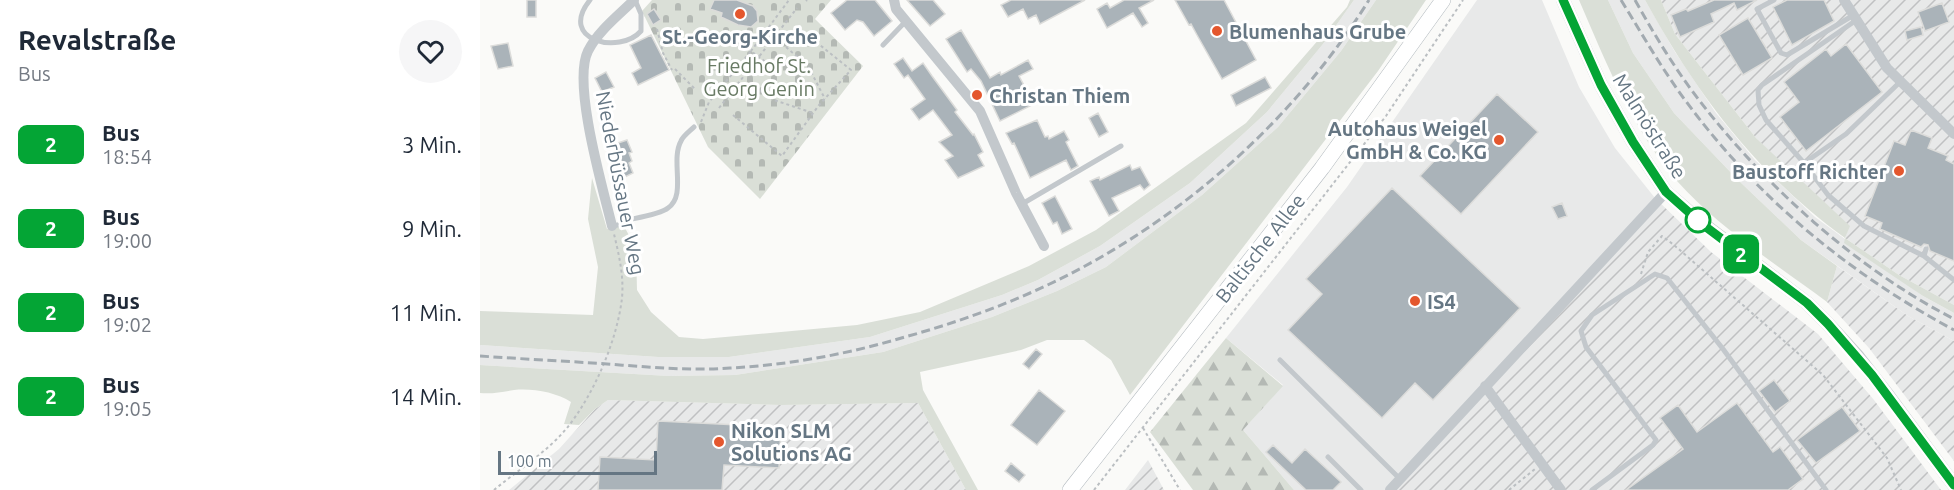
<!DOCTYPE html>
<html lang="de">
<meta charset="utf-8">
<style>
body{margin:0;font-family:Ubuntu,sans-serif;background:#f6f6f7;color:#1f2937;height:100vh;display:flex;flex-direction:column;font-size:22px;white-space:nowrap}
*{box-sizing:border-box;margin:0}
p{font-size:20px;color:#747a83}
.icon{flex:none;width:33px;height:33px;fill:none;stroke:currentColor;stroke-width:2;stroke-linecap:round;stroke-linejoin:round}
.map{position:relative;flex:1;overflow:hidden}
.details{display:flex;flex-direction:column;background:#fff;width:480px}
.details>*{flex:none}
.badge{padding:0 12px;border-radius:9px;font-size:21px;line-height:39px}
.scale{position:absolute;left:18px;bottom:15px;width:159px;box-sizing:border-box;padding-left:6px;border:3px solid #657683;border-top:0;font-size:16px;line-height:21px;white-space:nowrap;color:#657683;-webkit-text-stroke:4px #fff;paint-order:stroke}
.map>.badge{position:absolute;translate:-50% -50%;box-shadow:0 0 0 3px #fff}
.round{display:grid;place-items:center;flex:none;width:63px;height:63px;border-radius:32px;background:#f6f6f7}
.overview{display:flex;align-items:center;justify-content:space-between;height:102px;padding:0 18px}
h1{font-size:28px;font-weight:600;line-height:45px}
ul{padding:0;list-style:none}
li{display:flex;align-items:center;gap:18px;height:84px;padding:0 18px}
li div{flex:1}
li b{display:block;font-size:22px}
li em{font-style:normal}
li .badge{min-width:66px;font-weight:700;text-align:center}
main{display:flex;flex:1;min-height:0}
.map>svg:first-child{display:block}
.built{fill:#e8e9e9}
.industrial{fill:url(#industrial-furrows)}
.grass{fill:#dadfd7}
.forest{fill:url(#forest-firs)}
.cemetery{fill:url(#cemetery-stones)}
.building{fill:#aab3b9;stroke:#dcdcda;stroke-width:1.5}
.lines{fill:none;stroke-linecap:round;stroke-linejoin:round}
.secondary-casing{stroke:#b3babf;stroke-width:16}
.path{stroke:#bbbfc2;stroke-width:2;stroke-dasharray:3 3;stroke-linecap:butt}
.service{stroke:#c3c8cc;stroke-width:5}
.minor{stroke:#c3c8cc;stroke-width:10}
.tertiary{stroke:#c3c8cc;stroke-width:14}
.secondary{stroke:#fff;stroke-width:15}
.rail{stroke:#a2aab0;stroke-width:3;stroke-dasharray:9 4.5;stroke-linecap:butt}
.line-casing{stroke:#fff;stroke-width:14}
.line{stroke:#04a535;stroke-width:9}
.poi-dot{fill:#e4572e;stroke:#fff;stroke-width:2}
.stop-dot{fill:#fff;stroke:#04a535;stroke-width:3}
.labels{text-anchor:middle;dominant-baseline:central;stroke-width:6;stroke-linejoin:round;paint-order:stroke}
.poi-label{font-size:20px;font-weight:bold;fill:#657683;stroke:#fff;text-anchor:start}
.park-label{font-size:20px;fill:#687a64;stroke:#fff}
.street-label{font-size:20px;fill:#657683;stroke:#fff}
</style>
<main>
<section class="details">
<div class="overview"><div><h1>Revalstraße</h1><p>Bus</p></div><a class="round"><svg class="icon" aria-label="heart" viewBox="0 0 24 24"><path d="M12 20l-8-8c-3-5 5-10 8-4 3-6 11-1 8 4z"/></svg></a></div>
<ul>
<li><span class="badge" style="background:#04a535;color:#fff">2</span><div><b>Bus</b><p>18:54</p></div><em>3 Min.</em></li>
<li><span class="badge" style="background:#04a535;color:#fff">2</span><div><b>Bus</b><p>19:00</p></div><em>9 Min.</em></li>
<li><span class="badge" style="background:#04a535;color:#fff">2</span><div><b>Bus</b><p>19:02</p></div><em>11 Min.</em></li>
<li><span class="badge" style="background:#04a535;color:#fff">2</span><div><b>Bus</b><p>19:05</p></div><em>14 Min.</em></li>
</ul>
</section>
<div class="map">
<svg width="1474" height="490" viewBox="0 0 1474 490">
<defs>
<pattern id="industrial-furrows" width="10" height="10" patternUnits="userSpaceOnUse" patternTransform="scale(1.5)"><rect width="10" height="10" fill="#e8e9e9"/><path d="M-1 1l2-2M0 10L10 0M9 11l2-2" fill="none" stroke="#c0c1c2"/></pattern>
<pattern id="forest-firs" width="22" height="20" patternUnits="userSpaceOnUse" patternTransform="scale(1.5)"><rect width="22" height="20" fill="#dadfd7"/><path d="M5 1l3.5 6h-7zM16 11l3.5 6h-7z" fill="#b4b9b4"/></pattern>
<pattern id="cemetery-stones" width="16" height="16" patternUnits="userSpaceOnUse" patternTransform="scale(1.5)"><rect width="16" height="16" fill="#dadfd7"/><path d="M2 7V4a2 2 0 0 1 4 0v3zM10 15v-3a2 2 0 0 1 4 0v3z" fill="#b4b9b4"/></pattern>
</defs>
<rect width="100%" height="100%" fill="#fafaf8"/>
<path class="built" d="M874,0h22l-35,51 -63,76 -76,68 -96,72 -49,24 -65,26 -109,35 -148,23 -66,1 -189,-11v-20l178,12h71l141,-20 132,-42 36,-15 62,-34 90,-63 77,-71 56,-68z
M997,0h65l37,87 36,61 40,50 -260,292h-101l-51,-60 40,-45 -57,-47 121,-151z
M1128,0h37l30,52 41,61 39,47 60,57 108,79 31,17v28l-46,-25 -107,-76 -63,-60 -64,-67 -41,-60z"/>
<path class="industrial" d="M1181,0h293v305l-55,-30 -54,-37 4,-12 -51,-48 -5,-2 -37,-38 -81,-104z
M1175,198l56,54 107,82 56,66 67,90h-546z
M1357,266l71,50 46,25v120l-85,-113 -42,-46z
M128,400l173,5 137,-2 48,87h-457l50,-41 36,-40z
M668,460l16,30h-39z"/>
<path class="grass" d="M870,0h4l-31,44 -56,68 -77,71 -90,63 -62,34 -36,15 -132,42 -141,20h-71l-178,-12v-34l113,4 5,-48 -10,-48 4,-41 15,51 16,-5 13,25 1,41 14,22 28,25 24,2 154,-14 63,-13 109,-46 67,-36 150,-107 101,-116z
M896,0h50l-48,71 -248,324 -19,-35 -27,-20h-37l-26,10 -101,22 3,18 55,100h-12l-48,-87 -137,2 -173,-5 -13,9 -16,16 -15,-1 7,-22c-15,-10 -40,-14 -57,-12 -12,2 -22,4 -34,3v-28l189,11 66,-1 148,-23 109,-35 65,-26 49,-24 96,-72 76,-68 63,-76z
M1099,0h29l25,53 41,60 64,67 63,60 36,26 -10,36c-51,-38 -108,-74 -150,-121 -45,-52 -71,-119 -98,-181z
M1165,0h16l14,34 81,104 94,88 -5,12 54,37 55,30v8l-31,-17 -79,-53 1,-5c-90,-66 -147,-142 -200,-238z"/>
<path class="forest" d="M746,338l57,48 -40,44 51,60h-101l-43,-58z"/>
<path class="cemetery" d="M172,0h179l-16,19 48,47 -103,133 -52,-52 -66,-136z"/>
<path class="building" d="M47,0h9v17h-9z
M234,0h23l16,6 4,5 1,10 -7,6 -13,-2 -17,-8 1,-4 -12,-4z
M367,0h28l17,21 -18,15 -11,-14 -6,-2 -12,10 -14,-17z
M427,0h26l12,14 -15,12z
M531,0h74l-45,24 -4,-9 -8,4 -5,-10 -15,8 -7,-12z
M644,0h30l-15,8 9,15 -6,4 -9,-14 -26,15 -10,-19 10,-6 3,5z
M695,0h49l32,60 -34,19 -25,-44 -6,-11 -2,1z
M1234,0h43l-20,10 -3,-7 -23,11 3,8 -34,15 -9,-22 15,-6 2,2z
M1307,0h37l10,21 -42,24 -19,-38z
M1462,3l7,19 -24,9 -7,-19z
M174,9l7,11 -8,5 -6,-11z
M1268,18l24,40 -29,17 -24,-40z
M1441,27l2,8 -16,5 -2,-9z
M481,30l29,48 10,-6 1,3 27,-15 5,9 -14,7 15,28 -34,17 -19,-40 -10,-12 -4,3 -21,-33z
M171,35l18,35 -31,15 -6,-12 9,-5 -11,-23z
M28,43l5,23 -15,3 -7,-23z
M1366,44l36,48 -76,59 -26,-34 19,-15 -15,-20 42,-33 5,7z
M423,58l9,13 11,-8 9,13 25,34 -2,2 18,23 1,-1 9,18 -5,3 6,11 -26,12 -13,-18 8,-4 -14,-14 13,-7 -19,-25 -14,10 -8,-11 14,-10 -17,-24 -4,3 -10,-14z
M126,72l8,15 -12,5 -7,-14z
M785,77l6,11 -35,18 -5,-11z
M1017,94l41,38 -77,82 -41,-38z
M618,113l10,19 -9,5 -10,-19z
M557,120l8,17 3,-1 1,3 15,-8 5,9 -3,2 12,24 -7,4 -5,-10 -36,18 -16,-35 -2,1 -6,-11z
M1431,130l21,8 -4,10 20,8 -2,4 8,4v97l-24,-10 -2,-6 -4,-1 -3,3 -41,-18 2,-6 -17,-7 29,-75 11,4z
M147,140l5,12 -3,1 3,8 -3,2 4,10 -10,5 -9,-22 5,-3 -4,-9z
M650,165l2,5 8,-3 10,18 -6,5 -4,-5 -28,13 7,13 -10,5 -19,-35 9,-4 1,3z
M912,188l128,120 -87,92 -18,-17 -33,35 -94,-88 34,-36 -16,-15z
M575,196l17,33 -10,5 -5,-12 -4,2 -11,-21z
M1082,203l5,13 -9,3 -6,-12z
M556,349l6,5 -13,15 -6,-5z
M1294,380l16,21 -15,11 -16,-21z
M559,390l26,21 -28,34 -26,-20z
M1257,403l36,49 7,-5 23,32 -15,11h-162l57,-41 -23,-31 18,-13 19,27z
M1362,407l18,24 -44,32 -19,-23z
M178,421l123,6 -2,41 -55,-3 -2,25h-124l2,-33 56,3z
M793,445l19,18 13,-14 36,33 -8,8h-27l-40,-38z
M531,463l14,12 -6,7 -14,-11z"/>
<g class="lines">
<defs>
<path id="secondary" d="M590,490l252,-322 121,-168"/>
</defs>
<use href="#secondary" class="secondary-casing"/>
<path class="path" d="M326,1l1,-1
M177,29l6,24 9,17
M257,39l14,12 38,-51
M306,47l22,19 17,33
M195,69l20,20
M275,87l19,13 39,13
M239,108l78,-100
M253,115l49,41 37,-51 32,-35 -51,-41
M221,122l8,-20 42,-51 20,15
M1161,274l7,-22 14,-16 12,9 149,130 64,83 14,32
M663,428l37,62
M14,490c24,-20 53,-38 73,-62 27,-34 50,-87 55,-130 2,-22 -3,-43 -8,-64
M614,490l292,-374 77,-116
M1029,490l26,-21"/>
<path class="service" d="M110,0c-33,41 30,55 51,31v-17l-6,-14
M1294,0l-17,9 24,44 6,2 65,-39
M1375,21l-93,64 -4,5 1,15 7,15 38,43 24,32 36,31 60,30 2,-7
M403,45l23,-24
M1324,163l42,-29 54,-52
M542,204l99,-58
M132,226l11,-2v-3c12,-3 36,-6 45,-13 19,-13 2,-47 13,-67 2,-5 9,-10 13,-14
M1444,256l30,24
M800,360l120,119
M848,457l33,33
M1112,490l61,-45 3,-5 -70,-93 -5,-16 11,-16 63,-41 12,4 56,71 103,141"/>
<path class="minor" d="M414,0l2,9 84,102 36,82 28,53
M1364,0l43,68 67,66
M132,226c-9,-37 -40,-143 -24,-175 10,-20 31,-36 46,-51
M1005,386l76,104
M910,490l276,-298"/>
<path class="tertiary" d="M1083,0l38,85 32,57 33,50 37,32 104,79 21,21 30,33 28,36 68,92"/>
<use href="#secondary" class="secondary"/>
<path class="rail" d="M1141,0c21,34 41,69 64,100 72,98 163,173 269,230
M1155,0c19,34 40,69 64,100 66,86 158,169 255,219
M0,356c42,3 85,5 127,8 41,3 82,7 123,4 59,-3 118,-14 175,-31 43,-12 84,-26 125,-44 137,-60 260,-166 339,-293"/>
</g>
<g class="lines">
<defs>
<path id="line" d="M1083,0l38,85 32,57 33,50 36,32 105,79 21,21 44,51 82,110"/>
</defs>
<use href="#line" class="line-casing"/>
<use href="#line" class="line"/>
</g>
<g class="poi-dot">
<circle cx="260" cy="14" r="6"/>
<circle cx="737" cy="31" r="6"/>
<circle cx="497" cy="95" r="6"/>
<circle cx="1019" cy="140" r="6"/>
<circle cx="1419" cy="171" r="6"/>
<circle cx="935" cy="301" r="6"/>
<circle cx="239" cy="442" r="6"/>
</g>
<circle class="stop-dot" cx="1218" cy="220" r="12"/>
<g class="labels">
<g class="poi-label">
<text x="749" y="31">Blumenhaus Grube</text>
<text x="260" y="36" text-anchor="middle">St.-Georg-Kirche</text>
<text x="509" y="95">Christan Thiem</text>
<text x="1007" y="128" text-anchor="end">Autohaus Weigel<tspan x="1007" dy="23">GmbH &amp; Co. KG</tspan></text>
<text x="1407" y="171" text-anchor="end">Baustoff Richter</text>
<text x="947" y="301">IS4</text>
<text x="251" y="430">Nikon SLM<tspan x="251" dy="23">Solutions AG</tspan></text>
</g>
<g class="park-label">
<text x="279" y="65">Friedhof St.<tspan x="279" dy="23">Georg Genin</tspan></text>
</g>
<g class="street-label">
<text transform="translate(1170 126) rotate(58)">Malmöstraße</text>
<text transform="translate(141 183) rotate(79)">Niederbüssauer Weg</text>
<text transform="translate(780 248) rotate(-52)">Baltische Allee</text>
</g>
</g>
</svg>
<div class="scale">100 m</div>
<b class="badge" style="left:1261px;top:254px;background:#04a535;color:#fff">2</b>
</div>
</main>
